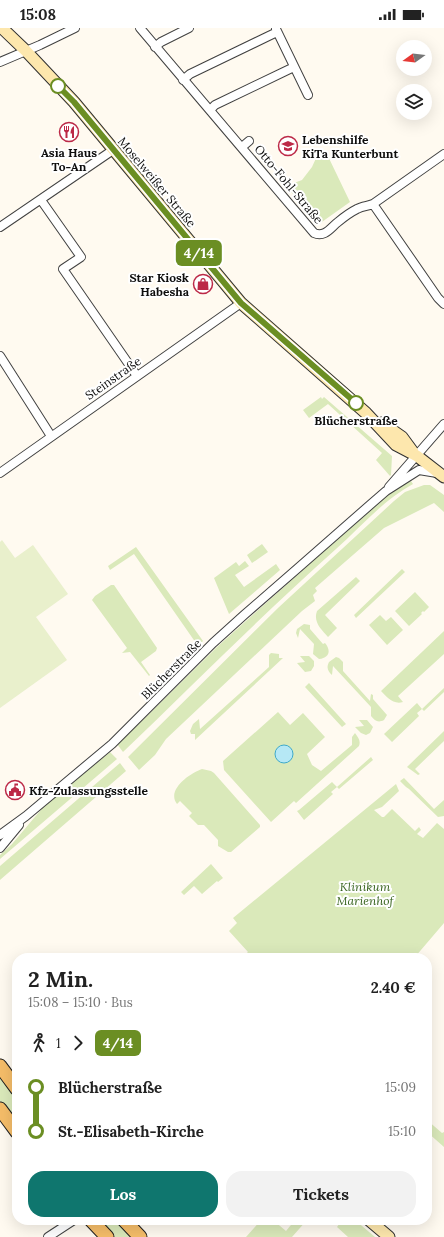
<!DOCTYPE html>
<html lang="de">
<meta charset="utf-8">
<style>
body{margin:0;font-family:Lora,serif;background:#f2f2f2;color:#222;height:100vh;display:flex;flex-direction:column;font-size:15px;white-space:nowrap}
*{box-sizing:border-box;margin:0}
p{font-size:13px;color:#767676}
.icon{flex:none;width:22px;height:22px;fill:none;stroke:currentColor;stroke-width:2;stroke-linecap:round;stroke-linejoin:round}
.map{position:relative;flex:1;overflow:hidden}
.panel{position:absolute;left:12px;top:925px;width:420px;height:272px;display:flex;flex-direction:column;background:#fff;border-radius:16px;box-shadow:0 4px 16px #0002}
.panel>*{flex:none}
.badge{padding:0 8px;border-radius:6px;font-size:14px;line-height:26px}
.needle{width:26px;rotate:255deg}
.buttons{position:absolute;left:396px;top:12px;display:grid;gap:8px}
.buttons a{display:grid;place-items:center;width:36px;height:36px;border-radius:50%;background:#fff;box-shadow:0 4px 16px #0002;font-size:20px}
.map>.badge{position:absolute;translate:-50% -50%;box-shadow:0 0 0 2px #fff}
.legs{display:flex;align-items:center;gap:6px;height:44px;padding:0 16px;font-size:13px}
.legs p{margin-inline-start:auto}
.headline{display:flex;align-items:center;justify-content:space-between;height:68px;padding:0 16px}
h1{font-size:22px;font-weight:800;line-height:30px}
.cta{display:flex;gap:8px;margin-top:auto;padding:8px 16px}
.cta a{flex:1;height:46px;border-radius:16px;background:#0f766e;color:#fff;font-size:16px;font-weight:800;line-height:46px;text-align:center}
.cta a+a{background:#f2f2f2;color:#222}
ul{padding:0 16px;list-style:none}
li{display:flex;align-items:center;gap:14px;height:44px;font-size:15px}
li i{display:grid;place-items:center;width:6px;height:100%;margin:0 5px;background:currentColor}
li i::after{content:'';width:10px;height:10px;margin:-5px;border:3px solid;border-radius:50%;background:#fff}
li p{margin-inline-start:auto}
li:first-child i{background:linear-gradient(#0000 50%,currentColor 0)}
li:last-child i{background:linear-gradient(currentColor 50%,#0000 0)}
.status{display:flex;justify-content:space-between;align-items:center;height:28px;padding:0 20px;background:#fff;direction:ltr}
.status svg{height:11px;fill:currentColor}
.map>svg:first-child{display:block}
.green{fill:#dae9ba}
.pitch{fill:#e9f0cc}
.water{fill:#b6e8f5;stroke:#3ea9cb}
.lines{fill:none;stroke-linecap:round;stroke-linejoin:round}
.street-casing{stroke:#414141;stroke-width:10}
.secondary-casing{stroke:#303030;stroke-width:13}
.primary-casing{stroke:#1f1f1f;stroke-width:15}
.street{stroke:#fff;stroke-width:8}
.secondary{stroke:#fde7ad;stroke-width:11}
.primary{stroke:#f5bd69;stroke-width:13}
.line-1-casing{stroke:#fff;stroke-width:9}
.line-1{stroke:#6b8e23;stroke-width:6}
.stop-1-dot{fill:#fff;stroke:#6b8e23;stroke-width:2}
.labels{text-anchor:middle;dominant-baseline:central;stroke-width:4;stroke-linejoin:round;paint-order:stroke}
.poi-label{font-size:12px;font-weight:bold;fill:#0e0e0e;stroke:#fff;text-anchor:start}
.street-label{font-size:12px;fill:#0e0e0e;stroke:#fff}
.stop-label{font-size:12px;font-weight:bold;fill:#0e0e0e;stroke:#fff}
.park-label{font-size:12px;font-style:italic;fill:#396520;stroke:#fff}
</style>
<div class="status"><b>15:08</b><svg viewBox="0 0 49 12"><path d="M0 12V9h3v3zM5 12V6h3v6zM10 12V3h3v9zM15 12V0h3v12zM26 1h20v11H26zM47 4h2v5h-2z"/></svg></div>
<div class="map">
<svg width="444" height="1209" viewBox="0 0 444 1209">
<rect width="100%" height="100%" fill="#fffaf0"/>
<path class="green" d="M325,122l25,52 -31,22 -33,-38 16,-6 10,-13 5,-11z
M321,369l1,2 2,-2 68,59 -1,19 -1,1 -14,-16 6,-7 -54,-49 -19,14 -6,-8z
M411,453l2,3c-30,16 -52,43 -77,65 -73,65 -142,135 -213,203l-6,-8 28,-26 72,-71 163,-146 17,-14z
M424,457h6l14,10v17l-10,-9 -50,25 -69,60 2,3 -4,4 2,6 -13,10 -136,128 -11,16 -16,15 -11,-13 150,-149 116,-107 11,-9z
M262,516l6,8 -16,11 -5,-8z
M136,519l67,94 -5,5 -64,-92 -24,16 -2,-4z
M245,533l4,5 -14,9 9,12 32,-23 4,6 -51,44 -15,-36 22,-16 3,4z
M402,541l3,3 -49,46 -2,-3z
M356,549l4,4 -35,34 12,13 -9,9c-7,-8 -15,-15 -11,-26z
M111,557h3l43,63 -1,3 -15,11 9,13 -1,1 -19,-24 -8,1 5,-5 -35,-48 3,-4z
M415,564l14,15 -5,5 -1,-1 -2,2 1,1 -13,12 -14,-15z
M380,587l6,6 5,-4 12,13 -16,15 -18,-20z
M304,596l6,1v4l13,15 2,-1c6,7 5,15 -6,16l-6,-5 1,-10 -14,-15 -2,9 -2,-5 1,-4z
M444,603v23l-46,42 5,6c-10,3 -16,-5 -22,-11z
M271,625l8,1v4h4l-88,82v-6h-4l-1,-3 3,-7 6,-5 1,10 69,-62v-12z
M300,628h9l5,5v5l-3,5 -6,1 -8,-9 8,-1z
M336,629l3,1 4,4v9l27,30 1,-7 2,1v4l14,16 -3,5c-6,3 -9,1 -13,-4v-9l-38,-41 -1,9c-4,-4 -6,-7 -3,-13z
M309,655l37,41 -4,3 -37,-40z
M444,660v4l-20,19 -2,-2 -5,4 2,3 -27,26 -8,-8 33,-31 5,6z
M278,684l12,13 13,-12 22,24 -18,17 5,11 9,6 31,-26v-8l3,-4c3,5 6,7 4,13l-63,57 -2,-2 -23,21 -47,-52 -1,-9z
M359,692h8l6,7 -3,6 -4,2 -5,-2 -6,-6 9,-1z
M444,703v10l-29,28 5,5 -2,1 -11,-8z
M110,724l7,7 -117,100v-4l12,-11 33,-39z
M371,729l2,3 -34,29 -2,-2 -6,5 2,2 -29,26 -7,-9 2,-1 33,-28 5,5z
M120,735l6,8 -126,109v-14z
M202,741l9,2 3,2 46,52v2l-29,25h-3l-10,-6v-6l-14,-15h-6l-9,-9 3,-3 -12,-12 -3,3c-11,-14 13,-31 25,-35z
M404,750l30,31 10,-9v16l-6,1 -29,-28 -3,-2 -6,-6z
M396,756l3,7 -17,16 -8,3 8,7h2l8,-8 23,22 4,-4 2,3 -4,4 6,4 14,-15 7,6v94l-29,34 1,1h-88l-2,-4 -4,4h-81l7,-6 -19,-21 8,-8 -4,-5z
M211,836l12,14 -5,4 -1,-1 -15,13 -8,-8 -10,9 -3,-3z
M0,1046l17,25v25l-17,-23z
M427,1092l15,13 2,-1v15l-17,-15z
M96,1192h22l16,17h-21z
M261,1192h12l13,11 9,-11h12l-15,17h-46z
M342,1192h13l20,17h-27l-11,-10z"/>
<path class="pitch" d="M2,512l13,18 18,-13 35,49 -32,23 31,43 -67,48v-166z"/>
<path class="water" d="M275 726a9 9 0 1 1 18 0a9 9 0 1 1-18 0Z"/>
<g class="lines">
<defs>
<path id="street" d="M140,0l174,205c11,5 17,-6 24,-11 6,-5 13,-10 19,-13 5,-3 11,-3 16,-5
M276,1l32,66
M155,19l6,-5 28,-14
M0,34l40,-17 35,-17
M183,52l7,-6 87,-42
M210,82l5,-5 79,-38
M242,119l7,-6
M444,126l-71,50 65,94 6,6
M41,172l40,57 -18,12 74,107
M0,199l113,-77
M0,328l51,80
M0,445l241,-170
M389,459l55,-63
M0,807l26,-19 86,-72 101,-101 31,-28 54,-47 73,-64 15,-13 33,-21 18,3
M0,820l19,-23
M48,1209l26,-17"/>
<path id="secondary" d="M2,0l24,23 48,51 167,201 125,110 30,32 21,11 27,21
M382,395l20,14 11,15
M369,1192l20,17"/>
<path id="primary" d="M0,1038l17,23
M0,1081l17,23
M91,1192l16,17
M124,1192l16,17"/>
</defs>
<use href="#street" class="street-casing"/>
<use href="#secondary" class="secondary-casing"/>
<use href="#primary" class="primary-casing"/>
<use href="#street" class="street"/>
<use href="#secondary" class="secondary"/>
<use href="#primary" class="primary"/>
</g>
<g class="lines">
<defs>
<path id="line-1" d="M58,58l16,16 167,201 115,100"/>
</defs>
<use href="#line-1" class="line-1-casing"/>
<use href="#line-1" class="line-1"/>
</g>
<defs>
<symbol id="restaurant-ring" viewBox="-11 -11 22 22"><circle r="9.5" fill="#fff" stroke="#bc2947" stroke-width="1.5"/><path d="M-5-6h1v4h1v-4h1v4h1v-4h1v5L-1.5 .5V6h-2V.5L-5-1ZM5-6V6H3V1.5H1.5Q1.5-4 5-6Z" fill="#bc2947"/></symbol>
<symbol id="school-ring" viewBox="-11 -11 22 22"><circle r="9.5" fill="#fff" stroke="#bc2947" stroke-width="1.5"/><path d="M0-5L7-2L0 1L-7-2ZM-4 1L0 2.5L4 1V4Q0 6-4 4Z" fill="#bc2947"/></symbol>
<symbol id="shop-ring" viewBox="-11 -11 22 22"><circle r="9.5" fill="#fff" stroke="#bc2947" stroke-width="1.5"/><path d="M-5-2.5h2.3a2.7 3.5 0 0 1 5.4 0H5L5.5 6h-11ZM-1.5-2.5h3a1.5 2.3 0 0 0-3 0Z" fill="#bc2947"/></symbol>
<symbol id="civic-ring" viewBox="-11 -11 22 22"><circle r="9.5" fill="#fff" stroke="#bc2947" stroke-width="1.5"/><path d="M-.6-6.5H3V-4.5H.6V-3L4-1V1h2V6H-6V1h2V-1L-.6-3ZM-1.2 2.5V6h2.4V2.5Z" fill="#bc2947"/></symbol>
</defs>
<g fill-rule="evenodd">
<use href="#restaurant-ring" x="58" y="93" width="22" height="22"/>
<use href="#school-ring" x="277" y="107" width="22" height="22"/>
<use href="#shop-ring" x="192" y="245" width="22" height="22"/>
<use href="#civic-ring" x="4" y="751" width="22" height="22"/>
</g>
<g class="stop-1-dot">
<circle cx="58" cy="58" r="7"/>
<circle cx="356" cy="375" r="7"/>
</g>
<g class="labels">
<g class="poi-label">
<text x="302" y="111">Lebenshilfe<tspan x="302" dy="14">KiTa Kunterbunt</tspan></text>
<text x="69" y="124" text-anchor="middle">Asia Haus<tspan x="69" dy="14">To-An</tspan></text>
<text x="189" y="249" text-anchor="end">Star Kiosk<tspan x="189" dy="14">Habesha</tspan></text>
<text x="29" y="762">Kfz-Zulassungsstelle</text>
</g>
<g class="street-label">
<text transform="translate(157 154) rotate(50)">Moselweißer Straße</text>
<text transform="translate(289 156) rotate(50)">Otto-Fohl-Straße</text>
<text transform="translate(113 350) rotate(-35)">Steinstraße</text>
<text transform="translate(171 641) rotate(-45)">Blücherstraße</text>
</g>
<g class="stop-label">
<text x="356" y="392">Blücherstraße</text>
</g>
<g class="park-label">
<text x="365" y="858">Klinikum<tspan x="365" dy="14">Marienhof</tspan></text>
</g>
</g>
</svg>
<div class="buttons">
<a><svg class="needle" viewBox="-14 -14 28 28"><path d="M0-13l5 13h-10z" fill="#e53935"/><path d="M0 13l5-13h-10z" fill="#767676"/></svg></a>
<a><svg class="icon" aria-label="layers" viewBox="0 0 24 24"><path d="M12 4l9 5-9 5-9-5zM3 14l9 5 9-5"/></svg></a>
</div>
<b class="badge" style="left:199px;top:225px;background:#6b8e23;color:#fff">4/14</b>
<section class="panel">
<div class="headline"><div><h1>2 Min.</h1><p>15:08 – 15:10 · Bus</p></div><b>2.40 €</b></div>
<div class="legs"><svg class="icon" aria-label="walk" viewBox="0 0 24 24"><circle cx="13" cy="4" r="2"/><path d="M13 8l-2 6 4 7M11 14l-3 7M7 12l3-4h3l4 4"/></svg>1<svg class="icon" aria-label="forward" viewBox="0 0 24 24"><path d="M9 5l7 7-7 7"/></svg><b class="badge" style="background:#6b8e23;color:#fff">4/14</b></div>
<ul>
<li><i style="color:#6b8e23"></i><b>Blücherstraße</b><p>15:09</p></li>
<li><i style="color:#6b8e23"></i><b>St.-Elisabeth-Kirche</b><p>15:10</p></li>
</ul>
<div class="cta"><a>Los</a><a>Tickets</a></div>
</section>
</div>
